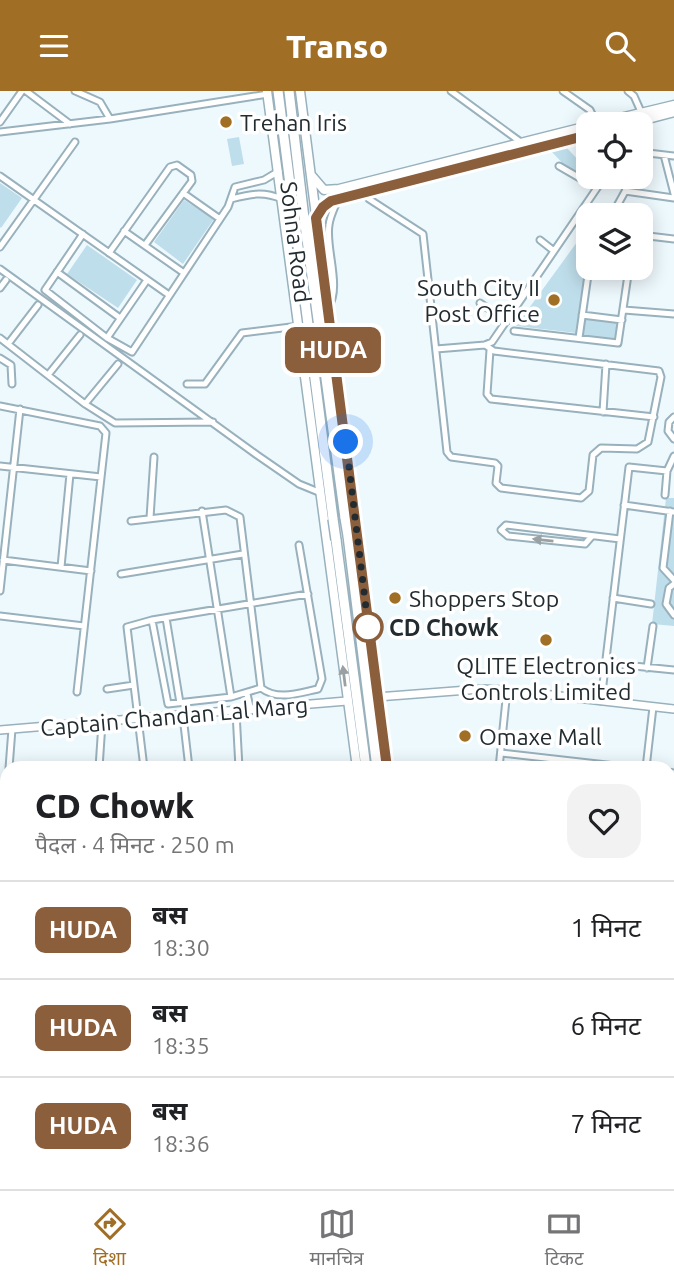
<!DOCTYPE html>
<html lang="hi">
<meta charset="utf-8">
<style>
body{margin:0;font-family:Ubuntu,"Noto Sans Devanagari",sans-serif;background:#f2f2f2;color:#202124;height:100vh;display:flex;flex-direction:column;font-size:26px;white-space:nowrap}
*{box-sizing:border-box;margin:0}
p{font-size:23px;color:#757577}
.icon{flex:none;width:38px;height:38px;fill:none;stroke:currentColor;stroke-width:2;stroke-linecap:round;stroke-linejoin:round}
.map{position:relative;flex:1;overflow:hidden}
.sheet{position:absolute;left:0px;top:670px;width:676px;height:429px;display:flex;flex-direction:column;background:#fff;border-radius:21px 21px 0 0;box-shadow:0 4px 18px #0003}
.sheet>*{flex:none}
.badge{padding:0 14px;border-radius:10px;font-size:24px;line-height:46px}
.buttons{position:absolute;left:576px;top:21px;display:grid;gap:14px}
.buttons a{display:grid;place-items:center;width:77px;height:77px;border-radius:14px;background:#fff;box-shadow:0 4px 18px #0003;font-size:35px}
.you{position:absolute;width:35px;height:35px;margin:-18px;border:5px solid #fff;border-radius:50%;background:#1a73e8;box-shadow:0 0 0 10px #1a73e833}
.map>.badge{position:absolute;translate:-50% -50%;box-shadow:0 0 0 4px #fff}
.round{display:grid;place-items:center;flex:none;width:74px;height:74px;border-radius:21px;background:#f2f2f2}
.summary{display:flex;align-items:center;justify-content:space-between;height:119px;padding:0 35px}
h1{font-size:33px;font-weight:800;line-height:52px}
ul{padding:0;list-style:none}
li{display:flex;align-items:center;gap:21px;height:98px;padding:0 35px;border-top:2px solid #e0e0e0}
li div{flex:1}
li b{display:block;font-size:26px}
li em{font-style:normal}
li .badge{min-width:77px;font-weight:700;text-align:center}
header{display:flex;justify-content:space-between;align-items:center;height:91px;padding:0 35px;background:#a16e25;color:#fff;font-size:32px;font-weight:800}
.menu{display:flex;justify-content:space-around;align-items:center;height:98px;border-top:2px solid #e0e0e0;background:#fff;font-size:19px;color:#757577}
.menu a{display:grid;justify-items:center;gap:4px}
.menu .on{color:#a16e25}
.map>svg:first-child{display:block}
.green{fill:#bfdeeb}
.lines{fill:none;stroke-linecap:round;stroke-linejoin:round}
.minor-casing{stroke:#98b1bc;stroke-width:9}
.tertiary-casing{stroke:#98b1bc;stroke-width:10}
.secondary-casing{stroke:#98b1bc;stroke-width:11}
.trunk-casing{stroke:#98b1bc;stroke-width:12}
.minor{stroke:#fff;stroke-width:5}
.tertiary{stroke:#fff;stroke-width:7}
.secondary{stroke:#fff;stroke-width:8}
.trunk{stroke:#fff;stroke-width:9}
.trunk-bridge-casing{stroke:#98b1bc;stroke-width:12;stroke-linecap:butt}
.trunk-bridge{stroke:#fff;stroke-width:9}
.oneway{fill:#9ba0a2}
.line-casing{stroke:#fff;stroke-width:16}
.line{stroke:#8b5e3c;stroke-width:10}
.walk{stroke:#212b30;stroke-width:7;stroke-dasharray:0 12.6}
.poi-dot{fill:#a16e25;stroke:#fff;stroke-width:2.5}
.stop-dot{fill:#fff;stroke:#8b5e3c;stroke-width:3.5}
.labels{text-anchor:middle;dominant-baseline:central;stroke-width:7;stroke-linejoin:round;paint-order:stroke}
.poi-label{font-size:23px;fill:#212b30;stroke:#fff;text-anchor:start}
.street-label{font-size:23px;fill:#212b30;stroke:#fff}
.stop-label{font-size:23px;font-weight:bold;fill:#212b30;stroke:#fff;text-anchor:start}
</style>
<header><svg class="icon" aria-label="menu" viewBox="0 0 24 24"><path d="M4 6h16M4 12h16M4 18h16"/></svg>Transo<svg class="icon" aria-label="search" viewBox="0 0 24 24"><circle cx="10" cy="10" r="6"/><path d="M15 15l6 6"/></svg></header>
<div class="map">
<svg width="674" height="1098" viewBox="0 0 674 1098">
<rect width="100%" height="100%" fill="#eef9fe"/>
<path class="green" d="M239,46l5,27 -12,2 -5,-27z
M567,57l13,14 3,13 -15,-6 -16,-17z
M0,92l22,15 -21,30 -1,-1z
M184,109l30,19 -31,45 -29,-22z
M580,147h8v13l-12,82 -60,-7z
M87,154l50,35 -19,28 -51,-34z
M584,227l37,5 -3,18 -36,-5z
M666,407h8v128l-22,-2z"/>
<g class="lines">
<defs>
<path id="minor" d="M26,0l44,33
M75,0l25,11 10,17
M451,0l71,52
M563,0l27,19 7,14
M628,0l6,5 8,18
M0,31l22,-31
M0,41l110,-13 158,-25
M664,64l10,39
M640,72l8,-10 26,3
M559,75l38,22 6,-11
M0,85l169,119
M625,100l49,7
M364,101l5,7 54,35 24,218 4,5 44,6 3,3 -2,17 5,5 80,10 8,-7 4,-36 8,-7 36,1 11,-7 13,-65 -2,-6 -165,-20 -9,-6
M183,102l37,26
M231,108c19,-5 32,-8 51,0
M612,124l21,-38
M124,140l60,42
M83,143l-38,56 62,48 25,14 96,-145 7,-20 29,-7 15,-9
M640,144l34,4
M540,149l14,11
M0,156l75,-105
M109,162l61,-86 7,-2 14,10 1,6 -47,64
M0,178l257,186 42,29 22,9
M57,181l63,46
M0,197l6,-8
M480,212l27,18
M328,217c14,-21 -3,-60 1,-83 1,-9 6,-18 9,-26
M624,219l50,4
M582,224l40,5
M514,240l104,12 11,-75
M0,247l85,66 30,19 98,-1
M107,247l40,-58
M579,247l10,-70
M8,253l30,-39
M436,258l49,-4 7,-3 105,-154
M490,259l-3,44 4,5 163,18
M0,267l11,7 1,19
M48,284l32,-40
M187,293h18l37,-51 57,-7
M85,313l33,-40
M0,315l100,20 6,7 -29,259
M603,321l3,-48
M674,326l-5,5 -1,9 6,8
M0,375l101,11
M665,404l2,-24 7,-15
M624,414l50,7
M202,420l29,186
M670,420l-7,57 11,12
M150,427l4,-61
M131,430l95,-11 14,7 21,171c17,13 38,5 57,1l4,-10 -23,-134
M592,445l-7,8 -77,-8 -7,-6 5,-5 114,14
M3,469l88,11
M61,476l9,-93
M121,483l122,-20
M674,493l-5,4 -3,16 8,11
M0,500l20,-182
M613,507l38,6
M0,525l84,10
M166,527l14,85
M152,529l16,84 63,-7 30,-9
M604,572l70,7
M647,577l6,-42
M107,598l27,-4
M247,603l4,17
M601,610l28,-234 38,4
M236,621l3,56
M183,625l6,52
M501,662l132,15
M9,677l3,-39
M99,677l3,-45
M144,677l-17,-141 25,-7 156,-26
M499,677l8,-78
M646,677l7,-61
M668,681l6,1
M668,754l6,1
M2,776l5,-71
M0,804l7,1
M0,886l7,3
M0,951l7,1
M668,953l6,-51
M668,1001l6,1
M0,1012h7
M0,1041l7,1
M6,1082h1
M44,1098l1,-6
M240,1098l1,-6
M339,1098l7,-4 9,4
M372,1098l42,-4"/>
<path id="tertiary" d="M377,606l104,-8 26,1 167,19
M0,639l347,-29
M668,1035h6
M668,1042l6,1"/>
<path id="secondary" d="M267,0l90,677
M300,0l87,677
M595,33l79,-19
M629,33l45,-12
M312,85l12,14 15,-1 249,-63
M316,126l12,-15 15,-5 245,-62
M414,1092v6
M438,1092l1,6"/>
<path id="trunk" d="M278,0l55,428
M289,0l14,119 42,308
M348,445l29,232
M336,449l30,228
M420,1092l1,6
M431,1092l1,6"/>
</defs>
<use href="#minor" class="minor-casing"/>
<use href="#tertiary" class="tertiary-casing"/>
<use href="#secondary" class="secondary-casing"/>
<use href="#trunk" class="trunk-casing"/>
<use href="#minor" class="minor"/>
<use href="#tertiary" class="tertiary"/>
<use href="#secondary" class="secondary"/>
<use href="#trunk" class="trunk"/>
<defs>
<path id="trunk-bridge" d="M345,427l3,18
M333,428l3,21"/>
</defs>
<use href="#trunk-bridge" class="trunk-bridge-casing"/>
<use href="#trunk-bridge" class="trunk-bridge"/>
</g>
<defs><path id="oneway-solid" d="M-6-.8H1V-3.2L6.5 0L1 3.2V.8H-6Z" transform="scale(1.75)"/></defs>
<g class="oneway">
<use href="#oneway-solid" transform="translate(543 449) rotate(-174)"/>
<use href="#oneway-solid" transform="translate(344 585) rotate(-97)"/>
</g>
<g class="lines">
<defs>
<path id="line" d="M387,677l-71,-550 7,-11 8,-6 257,-66"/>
</defs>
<use href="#line" class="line-casing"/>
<use href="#line" class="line"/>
<path class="walk" d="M346,351l23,191 -1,-6"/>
</g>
<g class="poi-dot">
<circle cx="226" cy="31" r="7"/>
<circle cx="554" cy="209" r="7"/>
<circle cx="395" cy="507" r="7"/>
<circle cx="546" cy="549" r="7"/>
<circle cx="465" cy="645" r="7"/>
</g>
<circle class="stop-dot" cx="368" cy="536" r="14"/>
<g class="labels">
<g class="poi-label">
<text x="240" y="31">Trehan Iris</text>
<text x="540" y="196" text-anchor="end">South City II<tspan x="540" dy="26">Post Office</tspan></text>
<text x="409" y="507">Shoppers Stop</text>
<text x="546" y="574" text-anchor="middle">QLITE Electronics<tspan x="546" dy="26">Controls Limited</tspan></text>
<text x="479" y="645">Omaxe Mall</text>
</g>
<g class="street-label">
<text transform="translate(296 151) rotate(83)">Sohna Road</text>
<text transform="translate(174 625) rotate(-5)">Captain Chandan Lal Marg</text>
</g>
<g class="stop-label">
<text x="389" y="536">CD Chowk</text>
</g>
</g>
</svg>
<div class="buttons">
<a><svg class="icon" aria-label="locate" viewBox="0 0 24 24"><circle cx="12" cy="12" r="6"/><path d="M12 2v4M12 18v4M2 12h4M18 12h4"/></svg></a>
<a><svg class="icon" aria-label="layers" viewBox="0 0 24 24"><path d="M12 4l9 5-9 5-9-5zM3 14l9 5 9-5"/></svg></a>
</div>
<div class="you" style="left:346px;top:351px"></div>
<b class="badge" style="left:333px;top:259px;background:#8b5e3c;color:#fff">HUDA</b>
<section class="sheet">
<div class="summary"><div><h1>CD Chowk</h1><p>पैदल · 4 मिनट · 250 m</p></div><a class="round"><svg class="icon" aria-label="heart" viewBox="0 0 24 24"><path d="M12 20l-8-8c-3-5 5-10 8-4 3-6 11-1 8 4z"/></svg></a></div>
<ul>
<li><span class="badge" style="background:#8b5e3c;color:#fff">HUDA</span><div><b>बस</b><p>18:30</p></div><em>1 मिनट</em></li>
<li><span class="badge" style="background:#8b5e3c;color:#fff">HUDA</span><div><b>बस</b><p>18:35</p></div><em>6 मिनट</em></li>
<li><span class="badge" style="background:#8b5e3c;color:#fff">HUDA</span><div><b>बस</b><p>18:36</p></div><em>7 मिनट</em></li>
</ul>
</section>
</div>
<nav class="menu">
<a class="on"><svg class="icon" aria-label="directions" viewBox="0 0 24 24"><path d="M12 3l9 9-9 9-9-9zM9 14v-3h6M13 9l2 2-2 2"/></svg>दिशा</a>
<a><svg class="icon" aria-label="map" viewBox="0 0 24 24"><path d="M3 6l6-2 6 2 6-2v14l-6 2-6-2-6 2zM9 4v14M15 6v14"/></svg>मानचित्र</a>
<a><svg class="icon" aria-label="tickets" viewBox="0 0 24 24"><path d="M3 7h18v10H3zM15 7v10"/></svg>टिकट</a>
</nav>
